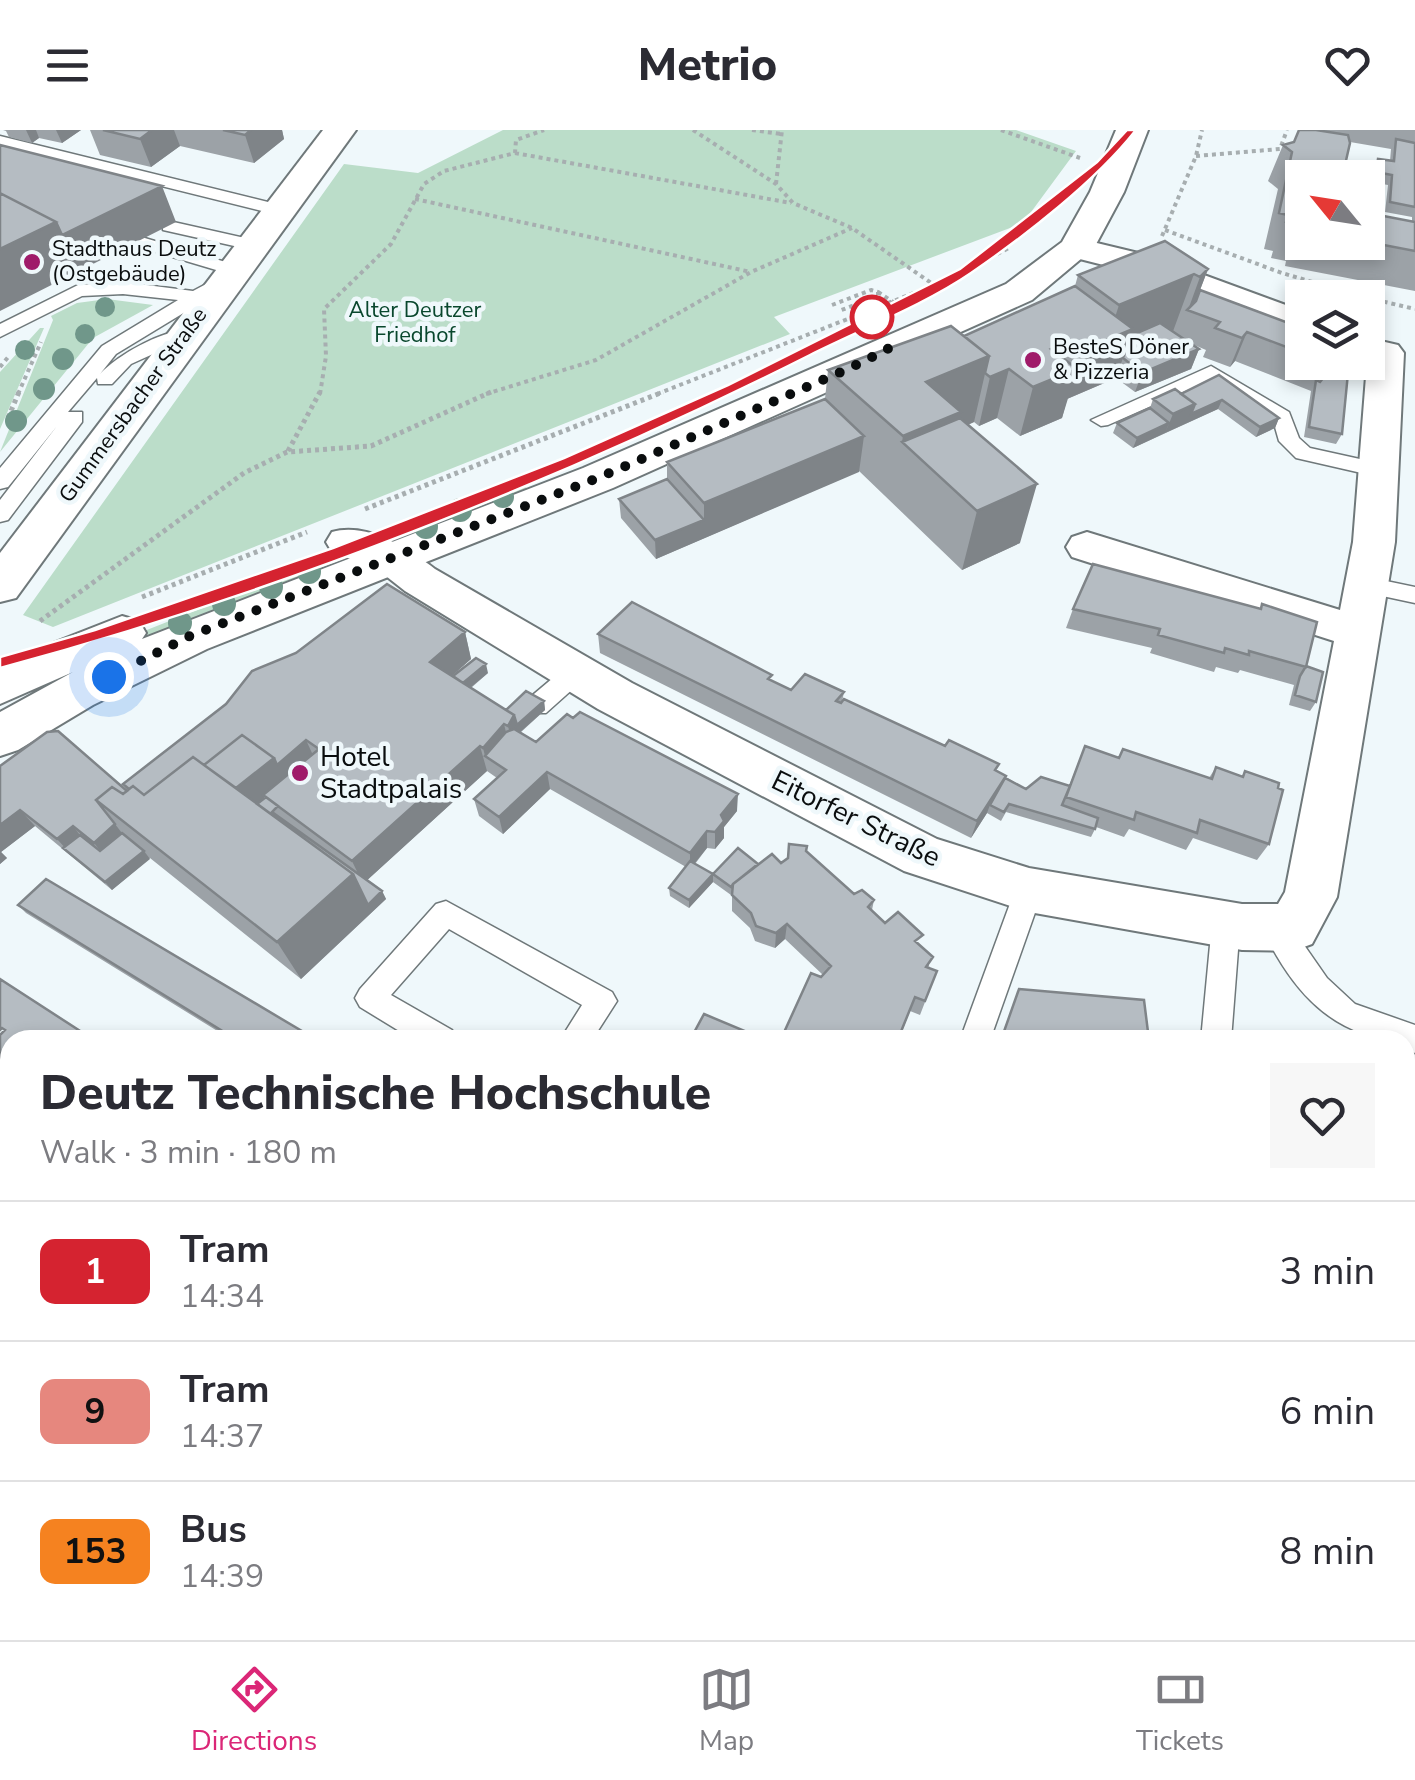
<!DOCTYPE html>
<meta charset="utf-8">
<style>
body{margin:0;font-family:"Nunito Sans",sans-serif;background:#f7f7f7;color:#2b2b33;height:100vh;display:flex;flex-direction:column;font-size:38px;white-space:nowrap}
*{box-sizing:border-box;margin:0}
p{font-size:32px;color:#7c7c81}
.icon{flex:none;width:55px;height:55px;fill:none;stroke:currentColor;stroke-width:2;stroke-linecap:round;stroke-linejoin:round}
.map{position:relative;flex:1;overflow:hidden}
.details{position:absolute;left:0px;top:900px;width:1415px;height:610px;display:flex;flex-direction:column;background:#fff;border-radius:30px 30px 0 0;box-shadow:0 5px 15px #0003}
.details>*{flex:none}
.badge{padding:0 20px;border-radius:15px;font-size:35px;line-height:65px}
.needle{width:65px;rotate:300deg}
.fabs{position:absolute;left:1285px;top:30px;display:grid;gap:20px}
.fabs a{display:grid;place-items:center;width:100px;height:100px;border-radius:0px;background:#fff;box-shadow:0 5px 15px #0003;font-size:50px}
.you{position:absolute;width:50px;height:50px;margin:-25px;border:8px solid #fff;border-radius:50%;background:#1a73e8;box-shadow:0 0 0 15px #1a73e833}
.map>.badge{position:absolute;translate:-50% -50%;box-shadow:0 0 0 5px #fff}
.round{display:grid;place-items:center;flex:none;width:105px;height:105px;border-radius:0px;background:#f7f7f7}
.headline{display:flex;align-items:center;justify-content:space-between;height:170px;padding:0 40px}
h1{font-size:48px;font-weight:800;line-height:75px}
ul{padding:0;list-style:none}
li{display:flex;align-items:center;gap:30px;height:140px;padding:0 40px;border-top:2px solid #e1e1e2}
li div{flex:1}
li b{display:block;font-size:38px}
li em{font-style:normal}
li .badge{min-width:110px;font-weight:700;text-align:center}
header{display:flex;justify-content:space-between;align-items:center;height:130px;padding:0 40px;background:#fff;font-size:45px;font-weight:800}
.menu{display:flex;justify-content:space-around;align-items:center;height:140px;border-top:2px solid #e1e1e2;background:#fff;font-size:28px;color:#7c7c81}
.menu a{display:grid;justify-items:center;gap:5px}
.menu .current{color:#db2777}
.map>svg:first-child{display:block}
.green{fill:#bbddc9}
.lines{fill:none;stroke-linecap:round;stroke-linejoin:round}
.service-casing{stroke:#6f787a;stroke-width:3}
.minor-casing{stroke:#6f787a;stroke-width:4}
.tertiary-casing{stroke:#6f787a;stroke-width:4}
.secondary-casing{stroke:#6f787a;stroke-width:4}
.path-far1{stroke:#a7aeb0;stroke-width:4;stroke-dasharray:4 4;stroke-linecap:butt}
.path{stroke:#a7aeb0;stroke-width:5;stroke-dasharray:4 4;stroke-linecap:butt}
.service{fill:#fff;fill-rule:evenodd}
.minor{fill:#fff;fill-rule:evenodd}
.tertiary{fill:#fff;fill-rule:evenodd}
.secondary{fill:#fff;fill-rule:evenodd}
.tree{fill:#70978a}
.wall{fill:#9ca2a7;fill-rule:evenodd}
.shaded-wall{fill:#7f8488}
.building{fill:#b5bcc2;stroke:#7f8488;stroke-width:2.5}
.line{fill:#d52330;stroke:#fff;stroke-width:2.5}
.walk{stroke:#0a0d0e;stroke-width:10;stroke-dasharray:0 18}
.poi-dot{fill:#9f1b6a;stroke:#eff8fb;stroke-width:4}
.stop-dot{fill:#fff;stroke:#d52330;stroke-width:5}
.labels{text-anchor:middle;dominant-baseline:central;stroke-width:9;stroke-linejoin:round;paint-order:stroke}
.far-poi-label{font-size:22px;fill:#0a0d0e;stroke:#eff8fb;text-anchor:start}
.far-park-label{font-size:22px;fill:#09472d;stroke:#eff8fb}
.far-street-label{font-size:22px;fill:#0a0d0e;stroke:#eff8fb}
.poi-label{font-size:28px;fill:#0a0d0e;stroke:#eff8fb;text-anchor:start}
.street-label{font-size:28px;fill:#0a0d0e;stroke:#eff8fb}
</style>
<header><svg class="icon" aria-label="menu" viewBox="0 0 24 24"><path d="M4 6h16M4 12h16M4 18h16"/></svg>Metrio<svg class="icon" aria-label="heart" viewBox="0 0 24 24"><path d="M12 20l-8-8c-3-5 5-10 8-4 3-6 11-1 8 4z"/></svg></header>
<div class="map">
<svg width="1415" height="1510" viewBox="0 0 1415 1510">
<rect width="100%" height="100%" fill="#eff8fb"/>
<path class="green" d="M503,0h513l60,21 -53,72 -249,94 16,17 -737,293 -30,-12 321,-451 74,9z
M107,169l46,6 -60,33 -93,114 53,-132 -2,-4 26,-13z
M40,198h4l-44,101v-57z
M523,356l8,4 -134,54 -13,-5z
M334,426l14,5 -222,92 -50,5z"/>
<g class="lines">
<defs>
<path id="service" d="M0,6l284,70 3,4 -9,5 -278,-69z
M169,91l89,20 3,4 -9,5 -89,-20v-8z
M138,106l101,30 3,4 -9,5 -101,-30 -3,-4z
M225,144l9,6 -23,16 -1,6 -10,1 -84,51 -16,20c18,-19 66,-47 92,-43l3,4 -64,29 -19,20h-14l-1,-6 -29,34h14v10l-74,98 -8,2v-22l57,-74 -49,61 -8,2v-21l102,-122 76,-46 -55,-6 -41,2 -82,41v-13l78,-39 45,-3 70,9z
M1211,236l78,46 10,26 11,10 77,17 3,5 -11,7 -83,-19 -17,-17 -6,-21 -63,-40 -102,45 -7,1 -10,-6z
M1367,447l48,10v16l-56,-12 -3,-6 3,-6z
M575,534l9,3 3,6 -3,6 -38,34h-18l-3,-7 3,-7 38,-32z
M1029,748l10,4 4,8 -53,150h-30l55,-150 4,-8z
M446,771l166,91 5,9 -25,39h-32l22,-35 -133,-76 -58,66 61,35 4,10h-42l-54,-33 -5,-9 5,-9 76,-85z
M1226,782l10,3 4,9 -9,116h-30l11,-116 4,-9z
M1276,786l10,3 41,59 28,26 60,21v28l-10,-4v-9c-72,0 -114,-51 -143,-112l4,-9z
M0,998l10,4v33l-10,-4z
M10,1201v69l-10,-5v-60z
M380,1500h40l-4,10h-40z"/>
<path id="minor" d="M1076,108l79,19 147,54v23l-171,-62 -67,-17 -5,-7 5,-7z
M1385,212l13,3 6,8 -9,189 -58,355 -25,47 -19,7 -51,-1 -213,-38 -125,-41 -306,-162 -193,-118 -28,-22 -45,-17 -6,-10 6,-10c35,-10 76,16 103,37l197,114 305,156 92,29 213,36h36l7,-12 49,-251 -262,-84 -6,-10 6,-10 15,-5 253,78 13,-68 15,-191 4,-6z"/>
<path id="tertiary" d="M323,0h33l-340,468 -16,4v-49z"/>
<path id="secondary" d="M1116,0h32l-24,62 -30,56 -62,52 -419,188 -406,161 -114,56 -75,45 -18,6v-44l73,-40 -73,32v-40l122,-48 17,5 7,12 -4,6 441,-171 423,-184 56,-42 28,-50z"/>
</defs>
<use href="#service" class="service-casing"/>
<use href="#minor" class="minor-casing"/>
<use href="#tertiary" class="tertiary-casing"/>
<use href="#secondary" class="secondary-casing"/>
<path class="path-far1" d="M693,0l83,54 17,19 59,25 82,57
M752,0l29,4
M1001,0l79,28
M515,23l276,50
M1196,26l84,-7 7,-19
M776,54l6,-54
M415,69l336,73
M1165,100l117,43 84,25
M1162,106l34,-80 6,-26
M878,162l18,12
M1368,168l47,11
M832,175l39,-15 7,2v4l-39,15
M0,237l9,-11
M18,264l23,-52
M320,264l6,-38 -2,-47 67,-65 33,-60 20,-13 71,-18 1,-13 28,-10
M486,264l110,-34 155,-88 101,-44
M657,264l277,-109 77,-38"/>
<path class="path" d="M8,288l11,-26
M288,321l32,-59
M365,379l298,-117
M142,467l165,-65
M40,491l204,-148 43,-21 84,-6 120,-54"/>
<use href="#service" class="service"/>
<use href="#minor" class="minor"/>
<use href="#tertiary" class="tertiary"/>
<use href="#secondary" class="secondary"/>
</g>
<g class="tree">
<circle cx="105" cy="177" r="10"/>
<circle cx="85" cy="204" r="10"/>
<circle cx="25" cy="220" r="10"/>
<circle cx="63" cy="229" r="11"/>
<circle cx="44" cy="259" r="11"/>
<circle cx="16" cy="291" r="11"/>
<circle cx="503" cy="367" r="11"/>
<circle cx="460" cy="380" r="12"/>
<circle cx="426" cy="397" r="12"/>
<circle cx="309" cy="442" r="12"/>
<circle cx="271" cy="457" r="12"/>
<circle cx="224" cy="474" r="12"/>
<circle cx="180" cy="493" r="12"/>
</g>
<path class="wall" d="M3,0h78l-19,13 -23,-5 -7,5 -23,-6 -3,-6z
M90,0h192l2,9 -30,24 -74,-17 -29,21 -51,-12z
M1299,0h116v161l-130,-25 1,-5 -15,-3 2,-7 -9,-2 14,-60 -10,-8 15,-36 11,-3zM1350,12l41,7 -1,12 -12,-2 -5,9 -2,14 17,3 -3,27 27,5v5l-44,20h-66v-64z
M1208,139l-8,21 102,38v34h33l-2,5 9,67 -6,10 -32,-7 7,-46 -76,-30 -5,6 -27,-10 3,-7 -14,-6 7,5 -8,20 -56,23 -19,-14 -49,21 -5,19 -42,18 -23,-18 -18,8 -5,-4 -6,3 52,118 -58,27 -103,-99 -203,88 -35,-41 -2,-19 48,-20v-17l158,-63 3,-29 136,-34 111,-50 3,-11z
M1219,245l60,43 -4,10 -19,9 -38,-28 -85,39 -20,-15 4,-10 33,-15 3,-9 28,-5z
M1262,474l44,62 10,36 -6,9 -21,-6 5,-20 -54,-15 -2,3 -22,-6 -2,5 -64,-19 2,-5 -86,-20 7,-19h186z
M465,502l6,27 -19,17 36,-3 -17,15 35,22 38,-9 1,9 -25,23 16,9 201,69 -13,16v11l-9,11 -8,-1 -12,16 18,10v8l-24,26 -19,-12 -1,-8 17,-21 -136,-78 -47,45 -24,-18 -5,-17 23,-21 -10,-7 -120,109 15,11 4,8 -85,80 -151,-121 -38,32 -77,-64 -34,26 6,6 -7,6v-98l127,25 -4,-7z
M598,504l174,47 19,9 53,2 -2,10 103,44 51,25 30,18 43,-3 16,-40 33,12 91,20 7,-11 26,9 3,-5 24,73 -12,16 -64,-22 -7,12 -57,-21 -5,8 -28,-10 -5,10 -85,-25 -5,9 -14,-8 -16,25 -371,-185z
M806,721l48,43 20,6 -2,10 13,13 35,22 10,23 7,3 -17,44 -10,-4 -11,28 3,1h-121l30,-67 10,4 2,-2 -38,-36 -10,9 -20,-7 -5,-13 -18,-17v-17l-1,1 -18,-13v-8l45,-10 23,-1z
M18,775l299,135h-85l-206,-127z
M1019,859l130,51h-149z
M1405,1144l10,1v169l-10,-1z"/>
<path class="shaded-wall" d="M26,0h10l3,8 -7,5z
M56,0h25l-19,13z
M152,0h22l6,16 -29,21 -11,-28z
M251,0h31l2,9 -30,24 -9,-28z
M162,56l14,36 -176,89v-62l56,-27z
M1208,139l-16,42 -4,-1 12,-33z
M1194,144l-22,60 -48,21 -8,23 -49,21 15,-49 26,-11 11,-34z
M1247,202l-12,29 -5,6 12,-29z
M1070,211l-11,35 18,-7 -15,49 -42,18 13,-49 18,-38z
M1199,219l-8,20 -56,23 7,-19z
M989,226l-15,66 -16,7 -56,13 1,-6 23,-54z
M1330,232h5l-5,10 -15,20z
M1009,239l-12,49 -18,8 11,-49z
M1222,270l-4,9 -53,24 8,-19 22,-10z
M1279,288l-4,10 -19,9 4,-10z
M1169,293l-4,10 -32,15 4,-10z
M864,306l-5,36 -203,87 -1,-19 49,-20v-17z
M1037,354l-17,59 -58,27 15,-59z
M465,502l6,27 -33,29 -8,-26z
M486,534l2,9 -23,19 -3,-9z
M544,571l1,9 -27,24 -4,17 -6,-25 6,-11z
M504,594l6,25 -25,7 -2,-8z
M306,610l12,26 -55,29 6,12 -15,13 -22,-29 42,-33z
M480,616l7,25 -124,113 -11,-23z
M547,642l3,17 -47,45 -4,-17z
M1006,646l-6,17 -10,12 -3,8 -16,25 6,-17z
M738,664l-1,17 -13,16v11l-9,11v-17l6,-17z
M20,680l15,16 -34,26 6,6 -7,6v-39z
M115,694l13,17 -21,18 -13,-16z
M73,696l13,17 -18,8 -11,-12z
M707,701v17l-17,21v-16z
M144,721l6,8 -38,31 -7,-8z
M353,744l29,17 4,8 -85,80 -24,-37z
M713,744v8l-24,26v-8z
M787,794l-2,15 -10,9 1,-15z"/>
<path class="building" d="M103,0h49l-12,9z
M223,0h28l-6,5z
M1299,0h17l32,5 2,8 -8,35h-40v52l-1,-1 1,-4 -16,-3 2,-7 -9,-2 13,-61 -9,-7 11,-3z
M1396,9l19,4v64l-25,-5 2,-27 -16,-3 2,-13 16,2z
M0,15l162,41 -100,49 -6,-13 -56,-29z
M0,63l56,29 -56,27z
M1368,83l47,9v29l-47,-9z
M1165,111l43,28 -8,8 -6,-3 -75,31 -41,-30z
M1075,156l58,43 -51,21 -12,-9 -19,8 26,20 -44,18 -24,-18 -19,8 -5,-4 4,-17 -25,-20z
M1200,160l102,38v25l-55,-21 -5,6 -27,-10 5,-6 -33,-12 9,-9z
M1160,193l39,26 -57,24 -19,-15 7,-22z
M951,196l38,30 -63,26 35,30 -58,24 -75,-66z
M1332,237l16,6 -6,61 -33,-7 7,-47 4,2z
M1219,245l60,43 -19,9 -38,-27 -31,14 4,-10 -14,-10z
M1175,259l20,15 -22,10 -20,-15z
M825,269l39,37 -160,67 -37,-41z
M1150,278l19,15 -32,15 -20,-15z
M960,288l77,66 -60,27 -75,-69z
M667,349l37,41 -49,20 -36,-41z
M1093,434l168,45 1,-5 55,18 -11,45 -57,-16v4l-24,-7 -1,5 -66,-18 2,-6 -87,-20z
M387,454l78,48 -35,30 84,53 -6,11 -4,-2 -21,24 -3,-2 -128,115 -89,-66 56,-46 -13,-9 -29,25 -3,-7 -32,-23 -38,30 -11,-8 -49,38 -11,-9 -4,3 -6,-5 103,-80 26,-33 44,-18z
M632,472l140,73 -4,4 23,11 14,-16 39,18 -8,9 5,2 3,-4 101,47 4,-6 50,24 -4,6 11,6 -29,45 -379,-187z
M476,528l10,6 -23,19 -10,-7z
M1306,536l17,6 -7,30 -21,-7 5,-19z
M526,561l18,10 -27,24 -3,-10 -8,-5z
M580,582l158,82 -17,21 3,6 -9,11 -8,-1 -17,22 -143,-81 -48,45 -25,-18 32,-29 -21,-14 21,-24 8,-3 22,13 31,-28 6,4z
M58,601l69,60 -4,3 -11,-7 -16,13 19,24 -21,19 -21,-17 -16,13 -37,-29 -20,15v-59l47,-34z
M242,605l32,23 -38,30 -32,-23z
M1085,616l34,12 4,-9 89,30 4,-12 27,10 2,-6 34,12 -1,5 5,2 -14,54 -69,-24 -3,13 -61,-21 -2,8 -68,-23z
M193,627l160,117 -76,68 -181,-142 16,-13 11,7 10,-8 11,9z
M1041,647l29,9 -8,19 36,13 -3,11 -86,-25 -5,8 -14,-7 15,-27 21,11z
M266,667l12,9 -6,6 110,79 -14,14 -15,-31 -96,-70z
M122,703l22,18 -39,31 -42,-34 17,-13 20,16z
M789,714l18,2 -1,5 48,43 8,-4 12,10 -6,7 17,16 13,-11 25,23 -8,6 18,16 -7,10 11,4 -12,30 -10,-4 -17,42 4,1 -121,-1 30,-66 10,4 10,-11 -44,-42 -11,9 -20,-7 -5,-13 -19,-18 1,-11 39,-30 9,9 7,-5z
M738,718l20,16 -25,20 -2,3 -18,-13z
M690,731l23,13 -24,26 -20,-12z
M46,749l271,161h-80l-219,-135z
M0,849l94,61h-84v60l-10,-7v-58l5,-5 -3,-2 -2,2z
M1019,859l125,11 5,40h-65l-27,-2 -1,2h-55z
M704,884l62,26h-76z
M1405,1144l10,1v152l-10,-1z
M10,1170v50l-10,-7v-31z"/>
<path class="line" d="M1127,0h9c-40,51 -111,106 -165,143 -45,31 -111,57 -161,82 -252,127 -538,240 -810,313v-11l95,-27 238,-82 231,-90 164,-73 232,-116 137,-107z"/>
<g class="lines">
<path class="walk" d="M109,547l81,-41 408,-158 250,-109 40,-20 -16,-32"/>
</g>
<g class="poi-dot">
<circle cx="32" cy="132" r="10"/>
<circle cx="1033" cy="230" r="10"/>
<circle cx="300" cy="643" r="10"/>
</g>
<circle class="stop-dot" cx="872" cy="187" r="20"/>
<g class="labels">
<g class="far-poi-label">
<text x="52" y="119">Stadthaus Deutz<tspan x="52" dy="25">(Ostgebäude)</tspan></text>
<text x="1053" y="217">BesteS Döner<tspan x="1053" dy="25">&amp; Pizzeria</tspan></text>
</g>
<g class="far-park-label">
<text x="415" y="180">Alter Deutzer<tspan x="415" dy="25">Friedhof</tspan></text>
</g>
<g class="far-street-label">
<text transform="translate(133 275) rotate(-54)">Gummersbacher Straße</text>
</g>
<g class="poi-label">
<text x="320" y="627">Hotel<tspan x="320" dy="32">Stadtpalais</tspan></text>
</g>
<g class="street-label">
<text transform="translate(856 689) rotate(26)">Eitorfer Straße</text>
</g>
</g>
</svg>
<div class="fabs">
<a><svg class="needle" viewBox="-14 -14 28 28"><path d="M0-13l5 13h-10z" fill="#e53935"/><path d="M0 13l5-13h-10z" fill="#7c7c81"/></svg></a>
<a><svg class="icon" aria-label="layers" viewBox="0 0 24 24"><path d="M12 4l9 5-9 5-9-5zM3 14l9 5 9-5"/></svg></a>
</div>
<div class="you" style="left:109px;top:547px"></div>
<section class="details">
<div class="headline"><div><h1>Deutz Technische Hochschule</h1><p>Walk · 3 min · 180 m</p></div><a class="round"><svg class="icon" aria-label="heart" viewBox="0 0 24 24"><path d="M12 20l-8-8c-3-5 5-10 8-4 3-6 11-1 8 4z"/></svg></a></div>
<ul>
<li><span class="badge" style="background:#d52330;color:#fff">1</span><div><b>Tram</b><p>14:34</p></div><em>3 min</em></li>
<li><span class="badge" style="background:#e6877e;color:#111">9</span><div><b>Tram</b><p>14:37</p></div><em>6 min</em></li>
<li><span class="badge" style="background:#f58220;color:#111">153</span><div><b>Bus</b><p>14:39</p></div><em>8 min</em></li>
</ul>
</section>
</div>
<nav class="menu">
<a class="current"><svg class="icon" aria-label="directions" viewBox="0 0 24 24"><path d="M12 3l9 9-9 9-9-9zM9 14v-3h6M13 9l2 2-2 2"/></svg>Directions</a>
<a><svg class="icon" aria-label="map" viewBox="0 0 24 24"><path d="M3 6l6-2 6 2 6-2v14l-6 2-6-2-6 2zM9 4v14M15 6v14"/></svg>Map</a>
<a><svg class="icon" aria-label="tickets" viewBox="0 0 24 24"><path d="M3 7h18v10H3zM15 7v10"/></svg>Tickets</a>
</nav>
